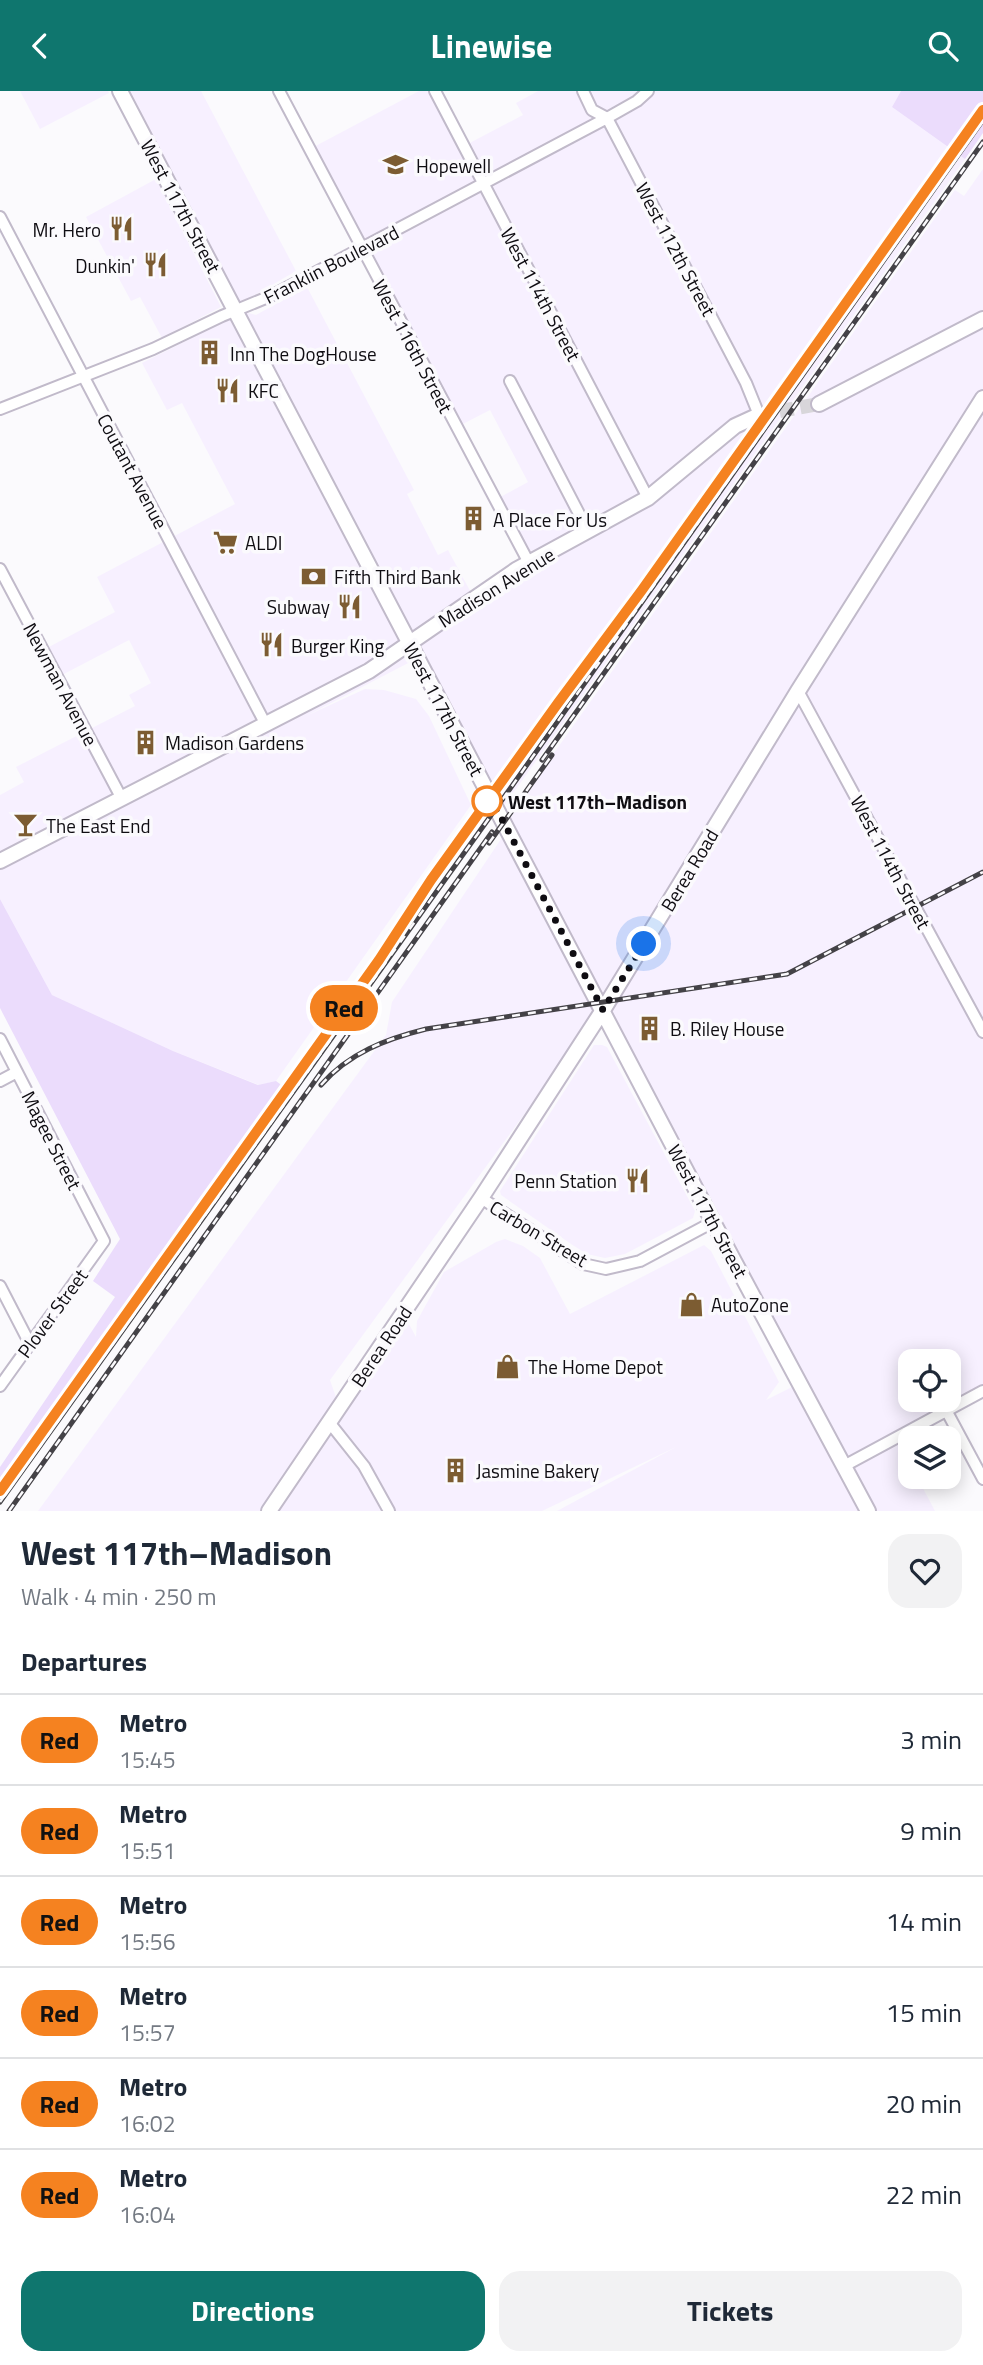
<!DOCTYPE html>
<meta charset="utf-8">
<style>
body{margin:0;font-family:"Titillium Web",sans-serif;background:#f2f2f3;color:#1f2937;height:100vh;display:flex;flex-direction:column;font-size:26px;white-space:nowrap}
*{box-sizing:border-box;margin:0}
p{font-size:23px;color:#747a83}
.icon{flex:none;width:38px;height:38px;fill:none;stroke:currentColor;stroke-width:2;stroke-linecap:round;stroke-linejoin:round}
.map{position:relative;height:1420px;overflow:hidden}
.panel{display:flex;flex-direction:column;background:#fff;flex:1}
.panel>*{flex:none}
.badge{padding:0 14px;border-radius:23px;font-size:24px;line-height:46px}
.fabs{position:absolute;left:898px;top:1258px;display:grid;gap:14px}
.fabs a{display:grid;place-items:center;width:63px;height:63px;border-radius:14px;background:#fff;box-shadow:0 4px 18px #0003;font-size:35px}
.you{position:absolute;width:35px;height:35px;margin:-18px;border:5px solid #fff;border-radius:50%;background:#1a73e8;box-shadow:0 0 0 10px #1a73e833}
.map>.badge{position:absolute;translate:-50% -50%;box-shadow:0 0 0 4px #fff}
h2{padding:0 21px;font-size:26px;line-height:63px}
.round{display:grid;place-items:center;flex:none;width:74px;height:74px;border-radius:21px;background:#f2f2f3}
.head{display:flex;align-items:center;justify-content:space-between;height:119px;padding:0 21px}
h1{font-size:33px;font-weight:700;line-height:52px}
.cta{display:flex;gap:14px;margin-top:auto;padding:14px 21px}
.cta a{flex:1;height:80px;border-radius:21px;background:#0f766e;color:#fff;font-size:28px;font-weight:700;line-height:80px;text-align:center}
.cta a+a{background:#f2f2f3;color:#1f2937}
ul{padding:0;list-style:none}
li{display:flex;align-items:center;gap:21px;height:91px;padding:0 21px;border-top:2px solid #e0e1e3}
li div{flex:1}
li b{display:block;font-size:26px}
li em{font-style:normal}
li .badge{min-width:77px;font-weight:700;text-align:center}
header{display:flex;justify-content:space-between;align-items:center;height:91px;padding:0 21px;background:#0f766e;color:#fff;font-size:32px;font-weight:700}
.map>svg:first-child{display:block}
.built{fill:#f7f0ff;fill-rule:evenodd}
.green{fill:#ebdcfc}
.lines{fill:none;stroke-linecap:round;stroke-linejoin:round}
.major-tunnel{stroke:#d8d6da;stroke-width:14;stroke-dasharray:14 7;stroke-linecap:butt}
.minor-casing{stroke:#c1baca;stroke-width:14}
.major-casing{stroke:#c1baca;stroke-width:18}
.minor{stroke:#fff;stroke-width:10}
.major{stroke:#fff;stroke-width:14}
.rail-casing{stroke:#444247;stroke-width:5}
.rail{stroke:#fbfafd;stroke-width:2.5;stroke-dasharray:8;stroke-linecap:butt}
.line-casing{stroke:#fff;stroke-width:16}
.line{stroke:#f58220;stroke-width:10}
.walk{stroke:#0f0d12;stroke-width:7;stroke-dasharray:0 12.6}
.stop-dot{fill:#fff;stroke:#f58220;stroke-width:3.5}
.labels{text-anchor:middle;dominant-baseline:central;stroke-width:7;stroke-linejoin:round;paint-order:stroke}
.poi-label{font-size:19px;fill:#0f0d12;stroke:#fbfafd;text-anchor:start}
.street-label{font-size:19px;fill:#0f0d12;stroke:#fbfafd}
.stop-label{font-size:19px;font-weight:bold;fill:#0f0d12;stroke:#fbfafd;text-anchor:start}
</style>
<header><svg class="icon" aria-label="back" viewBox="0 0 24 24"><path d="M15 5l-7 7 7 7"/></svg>Linewise<svg class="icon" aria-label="search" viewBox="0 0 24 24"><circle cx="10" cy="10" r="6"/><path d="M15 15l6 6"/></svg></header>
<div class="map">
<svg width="983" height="1420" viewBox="0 0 983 1420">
<rect width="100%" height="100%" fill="#fbfafd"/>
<path class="built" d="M20,0h88l1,2 -69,36z
M120,0h81l95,180 -48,28 -11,11 19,5 51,-28 107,203 -7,4 31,61 10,-5 26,48 55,-35 -34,-63 33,-18 -38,-72 -33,17 -147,-278 109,-58h16l29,55 59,-31 -7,-12 22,-12h363l-9,16 73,52 -466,654 -83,-154 -110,57 59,-27 19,1 32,9 13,17 42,89 -195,276 -17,4 -86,-34 -121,-56 -52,-96v-104l24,-13 -8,-15 119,-61 -6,-11 22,-12 -22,-43 -69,36 -15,-27 70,-37 -18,-35 138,-73 -53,-101 -15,7 -25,-47 95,-48z
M983,78v1222l-88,46 15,28v12h7l18,34h-67l-364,-688 451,-633 9,6zM910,1270h38v39h-38z
M156,88l65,128 -59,31 -22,-41 -9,4 -45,-84z
M505,742l94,179 -269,368 10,29 64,-94 12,22 1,-16 27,-49 52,-30 9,-3 18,7 17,12 30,56 134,-69 7,6 68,131 -13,18 30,-15 65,126h-304l119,-64 -134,64h-146l-28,-50 -16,-18 8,27 21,41h-343l348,-476 6,-33z
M594,954h8l5,2 88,164 -2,7 -68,36 -20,4 -18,-4 -16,-10 -70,-49 -1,-4z"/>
<path class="green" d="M901,0h82v42l-18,26 -73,-52z
M0,808l52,96 121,56 85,34 18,-4 8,6 -284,400v-20l115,-170 -22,-16 27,-42 -120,-231z"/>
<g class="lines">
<path class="major-tunnel" d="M759,324l60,-11"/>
<defs>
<path id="minor" d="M279,0l250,472
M435,0l213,407
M583,0l9,19 15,8 139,265 13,32
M0,126l266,508
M510,290l78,150
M0,318l153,-60 69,-33 51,-21 334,-177 30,-17 11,-10
M0,478l122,230
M798,600l185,341
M0,948l104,202 -104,145
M0,990l17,-9
M481,1107l102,66 23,5 34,-8 73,-39
M0,1195l30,58
M946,1319l37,69
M329,1331l35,44 25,45
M844,1375l139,-75"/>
<path id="major" d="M120,0l593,1131 155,289
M819,313l164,-85
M0,770l369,-190 147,-101 132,-72 87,-72 24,-11
M269,1420l212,-313 122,-188 195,-319 185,-293"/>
</defs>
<use href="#minor" class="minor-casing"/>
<use href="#major" class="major-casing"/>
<use href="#minor" class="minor"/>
<use href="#major" class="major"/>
<defs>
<path id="rail" d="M542,669l441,-618
M489,752l63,-88
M418,809l125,-177
M321,994c28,-32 65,-46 105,-56l361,-55 196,-102
M0,1411l507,-709 476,-673
M9,1420l483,-679"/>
</defs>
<use href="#rail" class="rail-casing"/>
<use href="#rail" class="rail"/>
</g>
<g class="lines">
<defs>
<path id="line" d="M0,1400l379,-531 52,-80 127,-177 84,-113 341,-480"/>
</defs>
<use href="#line" class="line-casing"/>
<use href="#line" class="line"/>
<path class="walk" d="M487,710l8,5 108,204 41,-66"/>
</g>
<defs>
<symbol id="school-bare" viewBox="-9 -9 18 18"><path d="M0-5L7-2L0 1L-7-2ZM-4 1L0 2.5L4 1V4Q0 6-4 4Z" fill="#7c5c32" stroke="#fbfafd" stroke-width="2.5" paint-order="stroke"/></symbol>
<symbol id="restaurant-bare" viewBox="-9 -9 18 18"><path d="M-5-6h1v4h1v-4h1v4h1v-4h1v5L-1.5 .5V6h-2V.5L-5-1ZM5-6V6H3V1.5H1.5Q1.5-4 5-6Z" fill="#7c5c32" stroke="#fbfafd" stroke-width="2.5" paint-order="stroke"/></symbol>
<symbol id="building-bare" viewBox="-9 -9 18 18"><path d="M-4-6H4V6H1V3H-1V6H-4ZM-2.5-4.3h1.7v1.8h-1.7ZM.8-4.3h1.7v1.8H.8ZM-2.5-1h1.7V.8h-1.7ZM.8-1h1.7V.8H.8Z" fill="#7c5c32" stroke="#fbfafd" stroke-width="2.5" paint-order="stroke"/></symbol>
<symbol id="supermarket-bare" viewBox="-9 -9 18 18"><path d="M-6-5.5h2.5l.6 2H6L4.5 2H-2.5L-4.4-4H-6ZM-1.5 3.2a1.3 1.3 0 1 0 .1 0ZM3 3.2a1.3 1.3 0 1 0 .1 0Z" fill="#7c5c32" stroke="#fbfafd" stroke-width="2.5" paint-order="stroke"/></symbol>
<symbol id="bank-bare" viewBox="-9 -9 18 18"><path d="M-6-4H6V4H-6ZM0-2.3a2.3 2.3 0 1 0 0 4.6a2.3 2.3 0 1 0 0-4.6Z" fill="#7c5c32" stroke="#fbfafd" stroke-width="2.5" paint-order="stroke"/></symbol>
<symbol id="bar-bare" viewBox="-9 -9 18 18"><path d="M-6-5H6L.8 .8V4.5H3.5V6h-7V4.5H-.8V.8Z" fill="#7c5c32" stroke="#fbfafd" stroke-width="2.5" paint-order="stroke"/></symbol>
<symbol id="shop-bare" viewBox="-9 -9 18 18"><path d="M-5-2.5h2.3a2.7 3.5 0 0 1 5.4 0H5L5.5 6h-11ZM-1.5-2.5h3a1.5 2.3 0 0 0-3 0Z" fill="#7c5c32" stroke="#fbfafd" stroke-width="2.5" paint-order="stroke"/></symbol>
</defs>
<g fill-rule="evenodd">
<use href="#school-bare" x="378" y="56" width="35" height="35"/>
<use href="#restaurant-bare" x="104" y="120" width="35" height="35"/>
<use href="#restaurant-bare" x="138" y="156" width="35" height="35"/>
<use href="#building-bare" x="192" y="244" width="35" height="35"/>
<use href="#restaurant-bare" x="210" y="282" width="35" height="35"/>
<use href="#building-bare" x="456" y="410" width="35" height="35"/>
<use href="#supermarket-bare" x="208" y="434" width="35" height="35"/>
<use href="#bank-bare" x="296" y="468" width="35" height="35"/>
<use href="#restaurant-bare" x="332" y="498" width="35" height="35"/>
<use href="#restaurant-bare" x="254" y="536" width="35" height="35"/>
<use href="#building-bare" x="128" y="634" width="35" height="35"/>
<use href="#bar-bare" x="8" y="716" width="35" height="35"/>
<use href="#building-bare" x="632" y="920" width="35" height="35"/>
<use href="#restaurant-bare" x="620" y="1072" width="35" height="35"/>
<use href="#shop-bare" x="674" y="1196" width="35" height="35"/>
<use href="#shop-bare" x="490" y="1258" width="35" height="35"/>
<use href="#building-bare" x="438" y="1362" width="35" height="35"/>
</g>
<circle class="stop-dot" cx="487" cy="710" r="14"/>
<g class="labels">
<g class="poi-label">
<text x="416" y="74">Hopewell</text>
<text x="101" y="138" text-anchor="end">Mr. Hero</text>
<text x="135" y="174" text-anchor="end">Dunkin'</text>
<text x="230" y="262">Inn The DogHouse</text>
<text x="248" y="299">KFC</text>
<text x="493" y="428">A Place For Us</text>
<text x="245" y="451">ALDI</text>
<text x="334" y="485">Fifth Third Bank</text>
<text x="330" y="515" text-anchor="end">Subway</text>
<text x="291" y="554">Burger King</text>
<text x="165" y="651">Madison Gardens</text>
<text x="46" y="734">The East End</text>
<text x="670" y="937">B. Riley House</text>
<text x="617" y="1089" text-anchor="end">Penn Station</text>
<text x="711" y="1213">AutoZone</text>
<text x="528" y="1275">The Home Depot</text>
<text x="476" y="1379">Jasmine Bakery</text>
</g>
<g class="street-label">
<text transform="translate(181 115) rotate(62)">West 117th Street</text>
<text transform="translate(676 158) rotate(62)">West 112th Street</text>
<text transform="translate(331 173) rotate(-27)">Franklin Boulevard</text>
<text transform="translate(541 203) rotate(62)">West 114th Street</text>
<text transform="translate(413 255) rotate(62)">West 116th Street</text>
<text transform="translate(133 380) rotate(62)">Coutant Avenue</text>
<text transform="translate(496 496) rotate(-32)">Madison Avenue</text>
<text transform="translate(61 593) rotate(62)">Newman Avenue</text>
<text transform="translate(444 618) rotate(62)">West 117th Street</text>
<text transform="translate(891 771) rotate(62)">West 114th Street</text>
<text transform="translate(689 779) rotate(-59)">Berea Road</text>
<text transform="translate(52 1049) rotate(63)">Magee Street</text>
<text transform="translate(708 1120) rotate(62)">West 117th Street</text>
<text transform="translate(539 1142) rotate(31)">Carbon Street</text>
<text transform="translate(52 1222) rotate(-54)">Plover Street</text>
<text transform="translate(381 1255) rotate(-56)">Berea Road</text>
</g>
<g class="stop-label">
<text x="508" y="710">West 117th–Madison</text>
</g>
</g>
</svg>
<div class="fabs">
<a><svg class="icon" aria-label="locate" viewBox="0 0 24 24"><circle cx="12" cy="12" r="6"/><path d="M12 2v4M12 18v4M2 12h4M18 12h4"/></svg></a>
<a><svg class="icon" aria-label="layers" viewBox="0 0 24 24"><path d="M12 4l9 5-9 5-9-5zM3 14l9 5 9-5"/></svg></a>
</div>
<div class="you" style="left:644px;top:853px"></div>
<b class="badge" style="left:344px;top:917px;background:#f58220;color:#111">Red</b>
</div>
<section class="panel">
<div class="head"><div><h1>West 117th–Madison</h1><p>Walk · 4 min · 250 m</p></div><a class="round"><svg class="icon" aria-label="heart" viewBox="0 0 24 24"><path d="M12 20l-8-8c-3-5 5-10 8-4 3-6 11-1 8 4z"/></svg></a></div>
<h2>Departures</h2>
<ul>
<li><span class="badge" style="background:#f58220;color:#111">Red</span><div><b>Metro</b><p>15:45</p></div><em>3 min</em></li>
<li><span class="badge" style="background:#f58220;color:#111">Red</span><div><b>Metro</b><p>15:51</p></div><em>9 min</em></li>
<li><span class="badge" style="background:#f58220;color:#111">Red</span><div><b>Metro</b><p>15:56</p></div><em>14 min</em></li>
<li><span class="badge" style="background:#f58220;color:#111">Red</span><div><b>Metro</b><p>15:57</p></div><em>15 min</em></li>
<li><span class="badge" style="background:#f58220;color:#111">Red</span><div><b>Metro</b><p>16:02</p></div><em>20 min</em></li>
<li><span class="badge" style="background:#f58220;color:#111">Red</span><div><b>Metro</b><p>16:04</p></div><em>22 min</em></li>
</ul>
<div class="cta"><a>Directions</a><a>Tickets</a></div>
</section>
